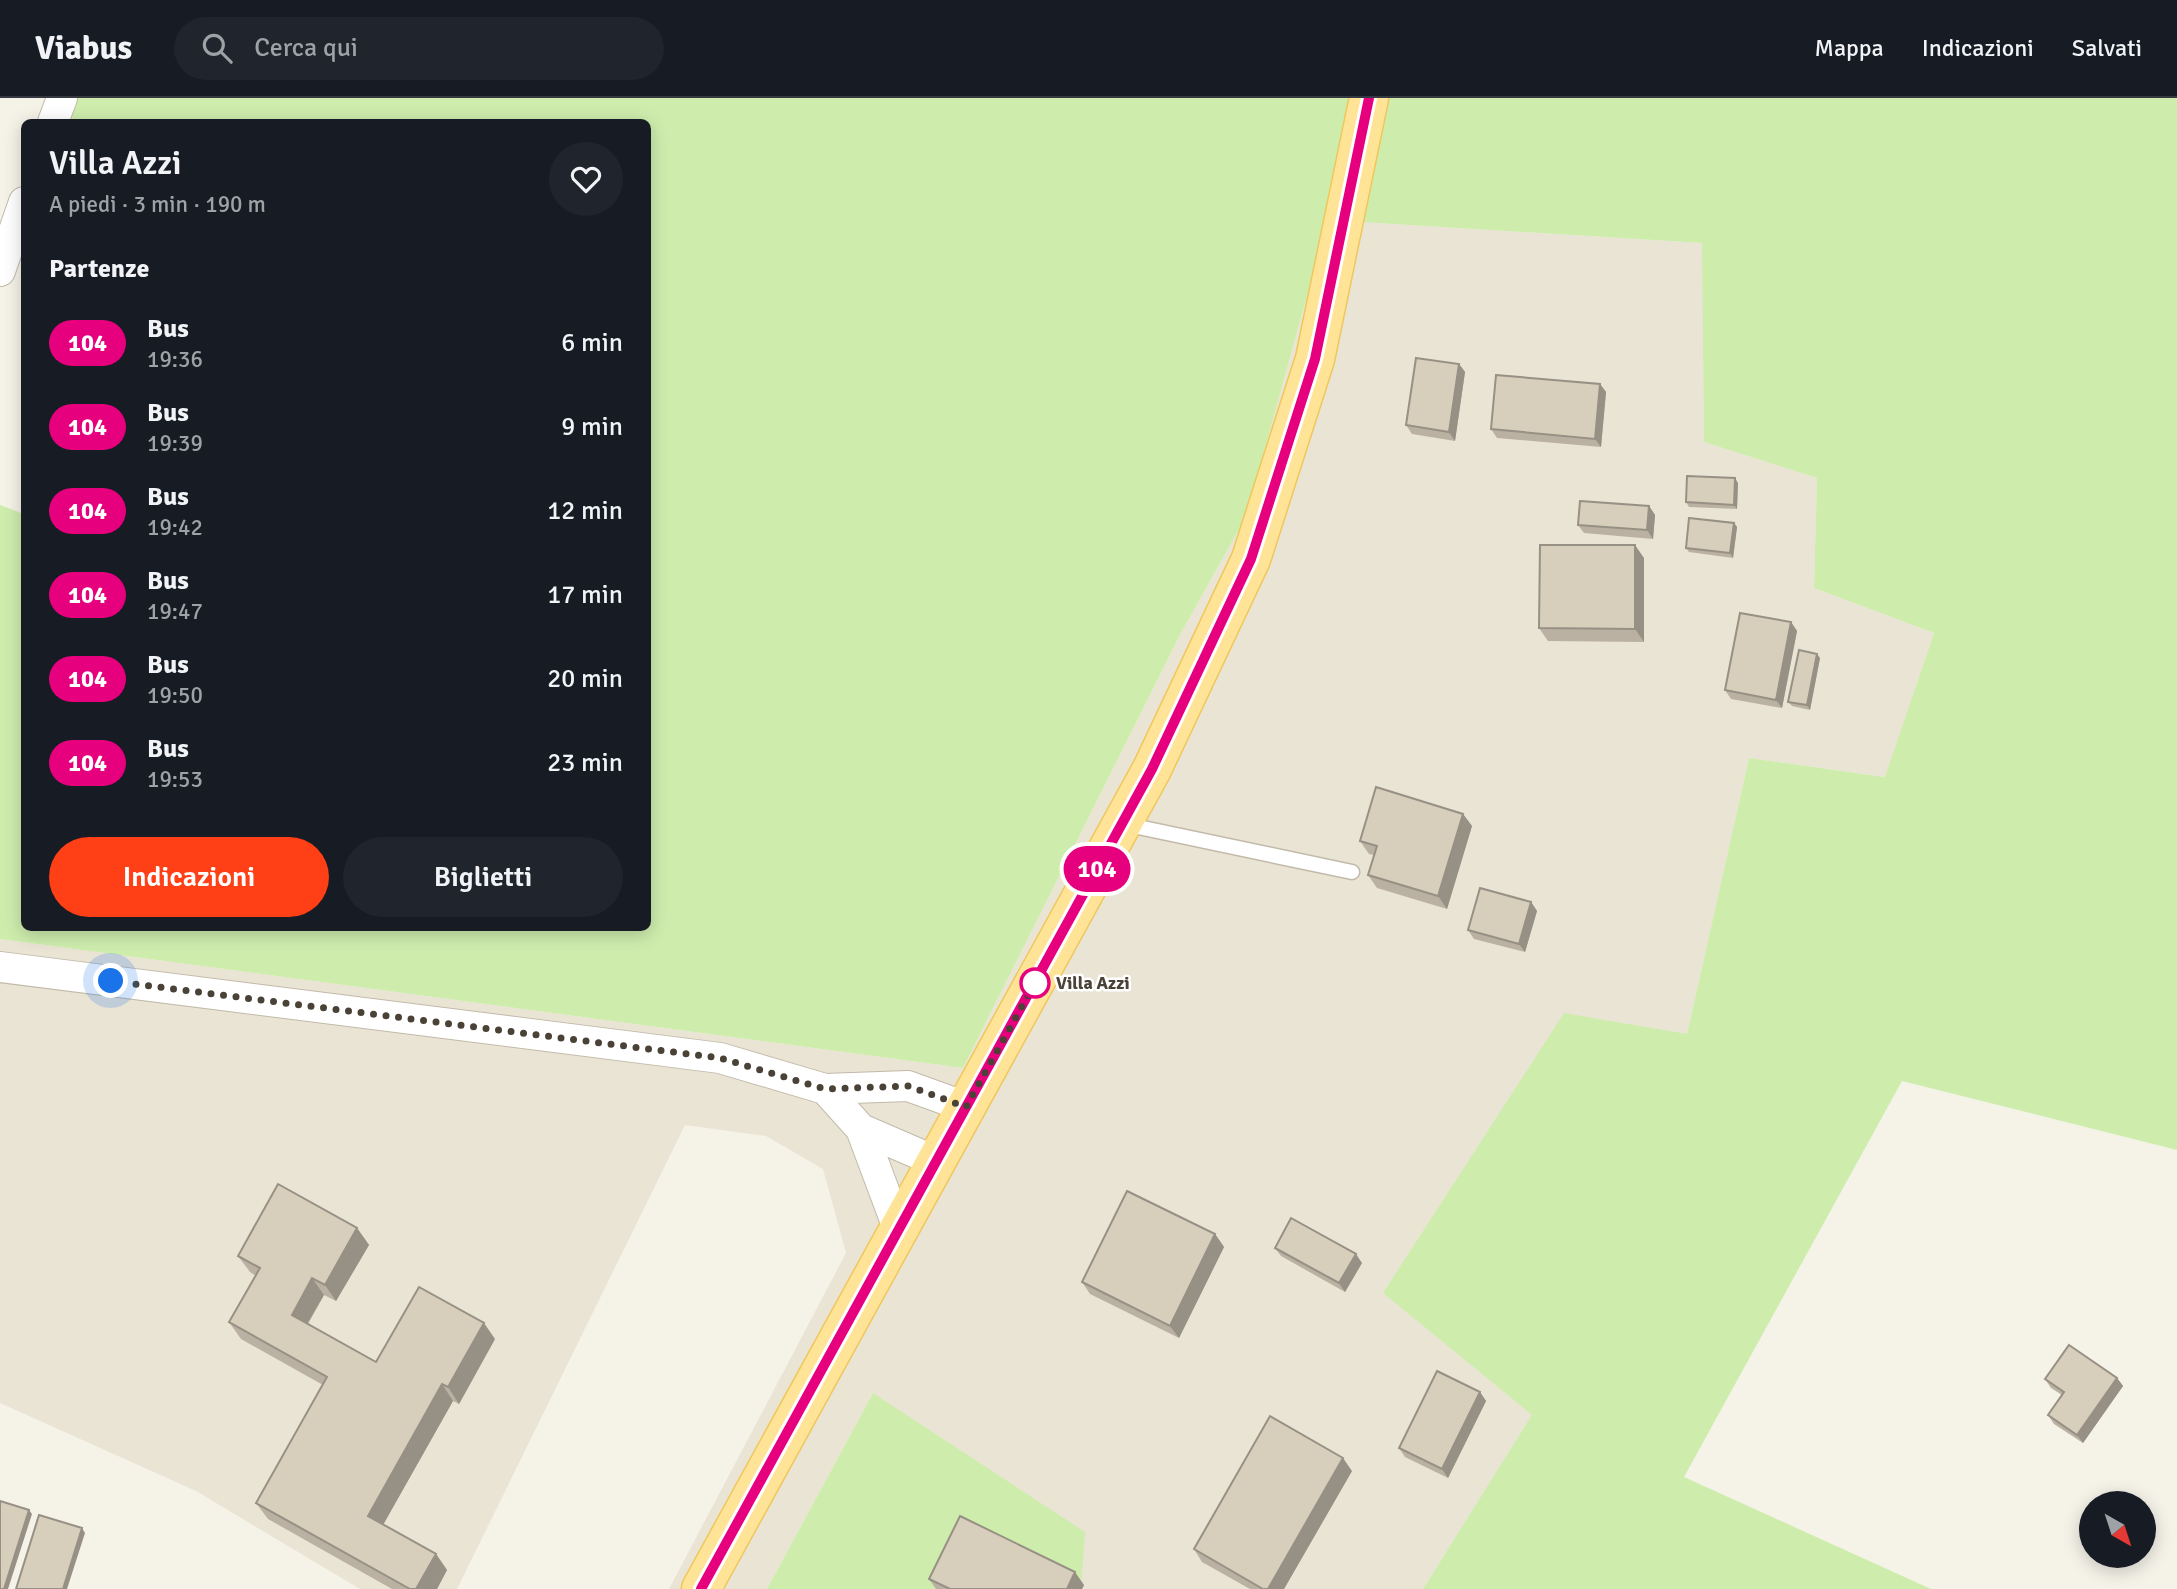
<!DOCTYPE html>
<html lang="it">
<meta charset="utf-8">
<style>
body{margin:0;font-family:Signika,sans-serif;background:#20242c;color:#f1f3f6;height:100vh;display:flex;flex-direction:column;font-size:26px;white-space:nowrap}
*{box-sizing:border-box;margin:0}
p{font-size:23px;color:#9ea1a6}
.icon{flex:none;width:38px;height:38px;fill:none;stroke:currentColor;stroke-width:2;stroke-linecap:round;stroke-linejoin:round}
.map{position:relative;flex:1;overflow:hidden}
.drawer{position:absolute;left:21px;top:21px;width:630px;height:812px;display:flex;flex-direction:column;background:#171b24;border-radius:10px;box-shadow:0 4px 18px #0003}
.drawer>*{flex:none}
.badge{padding:0 14px;border-radius:23px;font-size:24px;line-height:46px}
.needle{width:46px;rotate:141deg}
.tools{position:absolute;left:2079px;top:1393px;display:grid;gap:14px}
.tools a{display:grid;place-items:center;width:77px;height:77px;border-radius:50%;background:#171b24;box-shadow:0 4px 18px #0003;font-size:35px}
.you{position:absolute;width:35px;height:35px;margin:-18px;border:5px solid #fff;border-radius:50%;background:#1a73e8;box-shadow:0 0 0 10px #1a73e833}
.map>.badge{position:absolute;translate:-50% -50%;box-shadow:0 0 0 4px #fff}
h2{padding:0 28px;font-size:26px;line-height:63px}
.round{display:grid;place-items:center;flex:none;width:74px;height:74px;border-radius:37px;background:#20242c}
.headline{display:flex;align-items:center;justify-content:space-between;height:119px;padding:0 28px}
h1{font-size:33px;font-weight:600;line-height:52px}
.primary-button{display:flex;gap:14px;margin-top:auto;padding:14px 28px}
.primary-button a{flex:1;height:80px;border-radius:42px;background:#ff3f15;color:#fff;font-size:28px;font-weight:600;line-height:80px;text-align:center}
.primary-button a+a{background:#20242c;color:#f1f3f6}
ul{padding:0;list-style:none}
li{display:flex;align-items:center;gap:21px;height:84px;padding:0 28px}
li div{flex:1}
li b{display:block;font-size:26px}
li em{font-style:normal}
li .badge{min-width:77px;font-weight:700;text-align:center}
header{display:flex;align-items:center;gap:42px;box-sizing:border-box;height:98px;padding:0 35px;background:#171b24;border-bottom:2px solid #363941}
header strong{font-size:33px}
nav{display:flex;gap:38px;margin-inline-start:auto;font-size:24px}
.search{width:490px;height:63px;background:#20242c;display:flex;align-items:center;gap:18px;box-sizing:border-box;padding:0 24px;border-radius:38px;color:#9ea1a6;font-size:26px}
.map>svg:first-child{display:block}
.residential{fill:#eae4d5}
.green{fill:#ceedad}
.lines{fill:none;stroke-linecap:round;stroke-linejoin:round}
.lane-casing{stroke:#c2baa9;stroke-width:17}
.street-casing{stroke:#c2baa9;stroke-width:32}
.primary-casing{stroke:#efc75c;stroke-width:41}
.lane{stroke:#fff;stroke-width:14}
.street{stroke:#fff;stroke-width:30}
.primary{stroke:#ffe497;stroke-width:38}
.wall{fill:#bab1a2}
.shaded-wall{fill:#979084}
.building{fill:#d8cebc;stroke:#979084;stroke-width:2}
.line-casing{stroke:#fff;stroke-width:16}
.line{stroke:#e6007e;stroke-width:10}
.walk{stroke:#4a4236;stroke-width:7;stroke-dasharray:0 12.6}
.stop-dot{fill:#fff;stroke:#e6007e;stroke-width:3.5}
.labels{text-anchor:middle;dominant-baseline:central;stroke-width:5;stroke-linejoin:round;paint-order:stroke}
.stop-label{font-size:18px;font-weight:bold;fill:#4a4236;stroke:#fff;text-anchor:start}
</style>
<header>
<strong>Viabus</strong>
<div class="search"><svg class="icon" aria-label="search" viewBox="0 0 24 24"><circle cx="10" cy="10" r="6"/><path d="M15 15l6 6"/></svg>Cerca qui</div>
<nav><a>Mappa</a><a>Indicazioni</a><a>Salvati</a></nav>
</header>
<div class="map">
<svg width="2177" height="1491" viewBox="0 0 2177 1491">
<rect width="100%" height="100%" fill="#f5f2e8"/>
<path class="residential" d="M1328,122l375,23 1,199 113,36 -3,110 120,45 -48,144 -137,-19 -62,276 -303,259 149,122 -110,174h-342l-208,-196 -106,196h-98l177,-336 -23,-84 -57,-33 -81,-11 -228,464h-97l-164,-98 -196,-88v-464l963,129 219,-437 64,-114z"/>
<path class="green" d="M70,0h2107v1052l-275,-69 -218,396 247,112h-508l109,-174 -149,-122 181,-280 123,21 62,-276 136,19 49,-144 -120,-45 3,-110 -113,-36 -2,-199 -374,-23 -82,297 -64,114 -219,437 -963,-129v-434l24,9v414h624v-806h-587z
M873,1295l212,139 -4,57h-314z"/>
<g class="lines">
<defs>
<path id="lane" d="M1124,726l228,48"/>
<path id="street" d="M53,24l9,-24
M0,173l24,-69
M0,869l720,91 105,31 83,-3 58,21
M825,991l36,40 37,99
M861,1031l74,32"/>
<path id="primary" d="M701,1491l451,-820 99,-210 64,-200 54,-261"/>
</defs>
<use href="#lane" class="lane-casing"/>
<use href="#street" class="street-casing"/>
<use href="#primary" class="primary-casing"/>
<use href="#lane" class="lane"/>
<use href="#street" class="street"/>
<use href="#primary" class="primary"/>
</g>
<path class="wall" d="M1459,266l6,8 -10,69 -43,-7 -6,-9z
M1600,286l6,8 -5,55 -104,-9 -6,-9z
M1738,385l-1,26 -48,-2 -3,-5z
M1649,408l6,9 -2,24 -69,-6 -6,-8z
M1734,425l3,4 -4,31 -44,-6 -3,-4z
M1644,460v84l-96,-1 -9,-13z
M1791,524l6,9 -15,77 -51,-9 -6,-9z
M1820,560l-10,52 -18,-4 -4,-4z
M1463,716l9,12 -25,83 -70,-21 -9,-13 6,-20 -5,-1 -9,-13z
M1531,804l6,9 -12,41 -51,-13 -6,-9z
M357,1130l12,17 -33,56 -12,-6 -16,29 68,38 119,-23 -36,65 -6,-3 -70,124 53,29 11,16 -10,19h-45l-124,-70 -12,-16 67,-118 -82,-46 -12,-17 27,-46 -6,-4 -12,-16z
M1215,1136l9,13 -45,91 -89,-44 -8,-12z
M1275,1150l87,15 -17,29 -64,-36z
M2117,1280l6,8 -40,57 -29,-19 -6,-9 14,-20 -11,-7 -6,-9z
M1480,1294l6,9 -38,77 -43,-21 -6,-9z
M1352,1373l-68,118h-34l-48,-27 -8,-13z
M929,1481l155,6 -2,4h-146z"/>
<path class="shaded-wall" d="M1459,266l6,8 -10,69 -6,-9z
M1600,286l6,8 -5,55 -6,-8z
M1735,380l3,5 -1,26 -3,-4z
M1649,408l6,9 -2,24 -6,-9z
M1734,425l3,4 -4,31 -3,-5z
M1635,447l9,13v84l-9,-13z
M1791,524l6,9 -15,77 -6,-8z
M1817,556l3,4 -10,52 -3,-5z
M1463,716l9,12 -25,83 -9,-13z
M1531,804l6,9 -12,41 -6,-8z
M357,1130l12,17 -33,56 -11,-16z
M1215,1136l9,13 -45,91 -9,-12z
M1356,1156l6,9 -17,29 -6,-9z
M312,1180l12,17 -21,36 -11,-16z
M484,1225l11,16 -36,65 -11,-17z
M2117,1280l6,8 -40,57 -6,-8z
M442,1286l11,17 -74,131 -11,-16z
M1480,1294l6,9 -38,77 -6,-9z
M1343,1360l9,13 -68,118h-16z
M29,1412l3,4 -24,75h-4z
M82,1430l3,5 -18,56h-4z
M436,1456l11,16 -10,19h-21z
M1075,1474l9,13 -2,4h-15z"/>
<path class="building" d="M1416,260l43,6 -10,68 -43,-7z
M1496,277l104,9 -5,55 -104,-10z
M1687,378l48,2 -1,27 -48,-3z
M1580,403l69,5 -2,24 -69,-5z
M1689,420l45,5 -4,30 -44,-5z
M1540,447h95v84l-96,-1z
M1740,515l51,9 -15,78 -51,-10z
M1799,552l18,4 -10,51 -19,-3z
M1376,689l87,27 -25,82 -70,-21 9,-29 -17,-5z
M1480,790l51,14 -12,42 -51,-14z
M278,1086l79,44 -32,57 -13,-7 -20,37 84,47 43,-75 65,36 -36,64 -6,-3 -74,132 68,38 -20,35h-6l-154,-86 71,-126 -98,-55 31,-54 -22,-12z
M1127,1093l88,43 -45,92 -88,-44z
M1291,1120l65,36 -17,29 -64,-35z
M2069,1247l48,33 -40,57 -29,-20 16,-23 -19,-13z
M1437,1273l43,21 -38,77 -43,-21z
M1270,1318l73,42 -75,131h-5l-69,-40z
M0,1403l29,9 -25,79h-4z
M39,1417l43,13 -19,61h-47z
M960,1418l115,56 -8,17h-117l-21,-10z"/>
<g class="lines">
<defs>
<path id="line" d="M701,1491l451,-820 99,-210 64,-200 54,-261"/>
</defs>
<use href="#line" class="line-casing"/>
<use href="#line" class="line"/>
<path class="walk" d="M111,883l609,77 105,31 83,-3 58,21 69,-124"/>
</g>
<circle class="stop-dot" cx="1035" cy="885" r="14"/>
<g class="labels">
<g class="stop-label">
<text x="1056" y="885">Villa Azzi</text>
</g>
</g>
</svg>
<div class="tools">
<a><svg class="needle" viewBox="-14 -14 28 28"><path d="M0-13l5 13h-10z" fill="#e53935"/><path d="M0 13l5-13h-10z" fill="#9ea1a6"/></svg></a>
</div>
<div class="you" style="left:111px;top:883px"></div>
<b class="badge" style="left:1097px;top:771px;background:#e6007e;color:#fff">104</b>
<section class="drawer">
<div class="headline"><div><h1>Villa Azzi</h1><p>A piedi · 3 min · 190 m</p></div><a class="round"><svg class="icon" aria-label="heart" viewBox="0 0 24 24"><path d="M12 20l-8-8c-3-5 5-10 8-4 3-6 11-1 8 4z"/></svg></a></div>
<h2>Partenze</h2>
<ul>
<li><span class="badge" style="background:#e6007e;color:#fff">104</span><div><b>Bus</b><p>19:36</p></div><em>6 min</em></li>
<li><span class="badge" style="background:#e6007e;color:#fff">104</span><div><b>Bus</b><p>19:39</p></div><em>9 min</em></li>
<li><span class="badge" style="background:#e6007e;color:#fff">104</span><div><b>Bus</b><p>19:42</p></div><em>12 min</em></li>
<li><span class="badge" style="background:#e6007e;color:#fff">104</span><div><b>Bus</b><p>19:47</p></div><em>17 min</em></li>
<li><span class="badge" style="background:#e6007e;color:#fff">104</span><div><b>Bus</b><p>19:50</p></div><em>20 min</em></li>
<li><span class="badge" style="background:#e6007e;color:#fff">104</span><div><b>Bus</b><p>19:53</p></div><em>23 min</em></li>
</ul>
<div class="primary-button"><a>Indicazioni</a><a>Biglietti</a></div>
</section>
</div>
